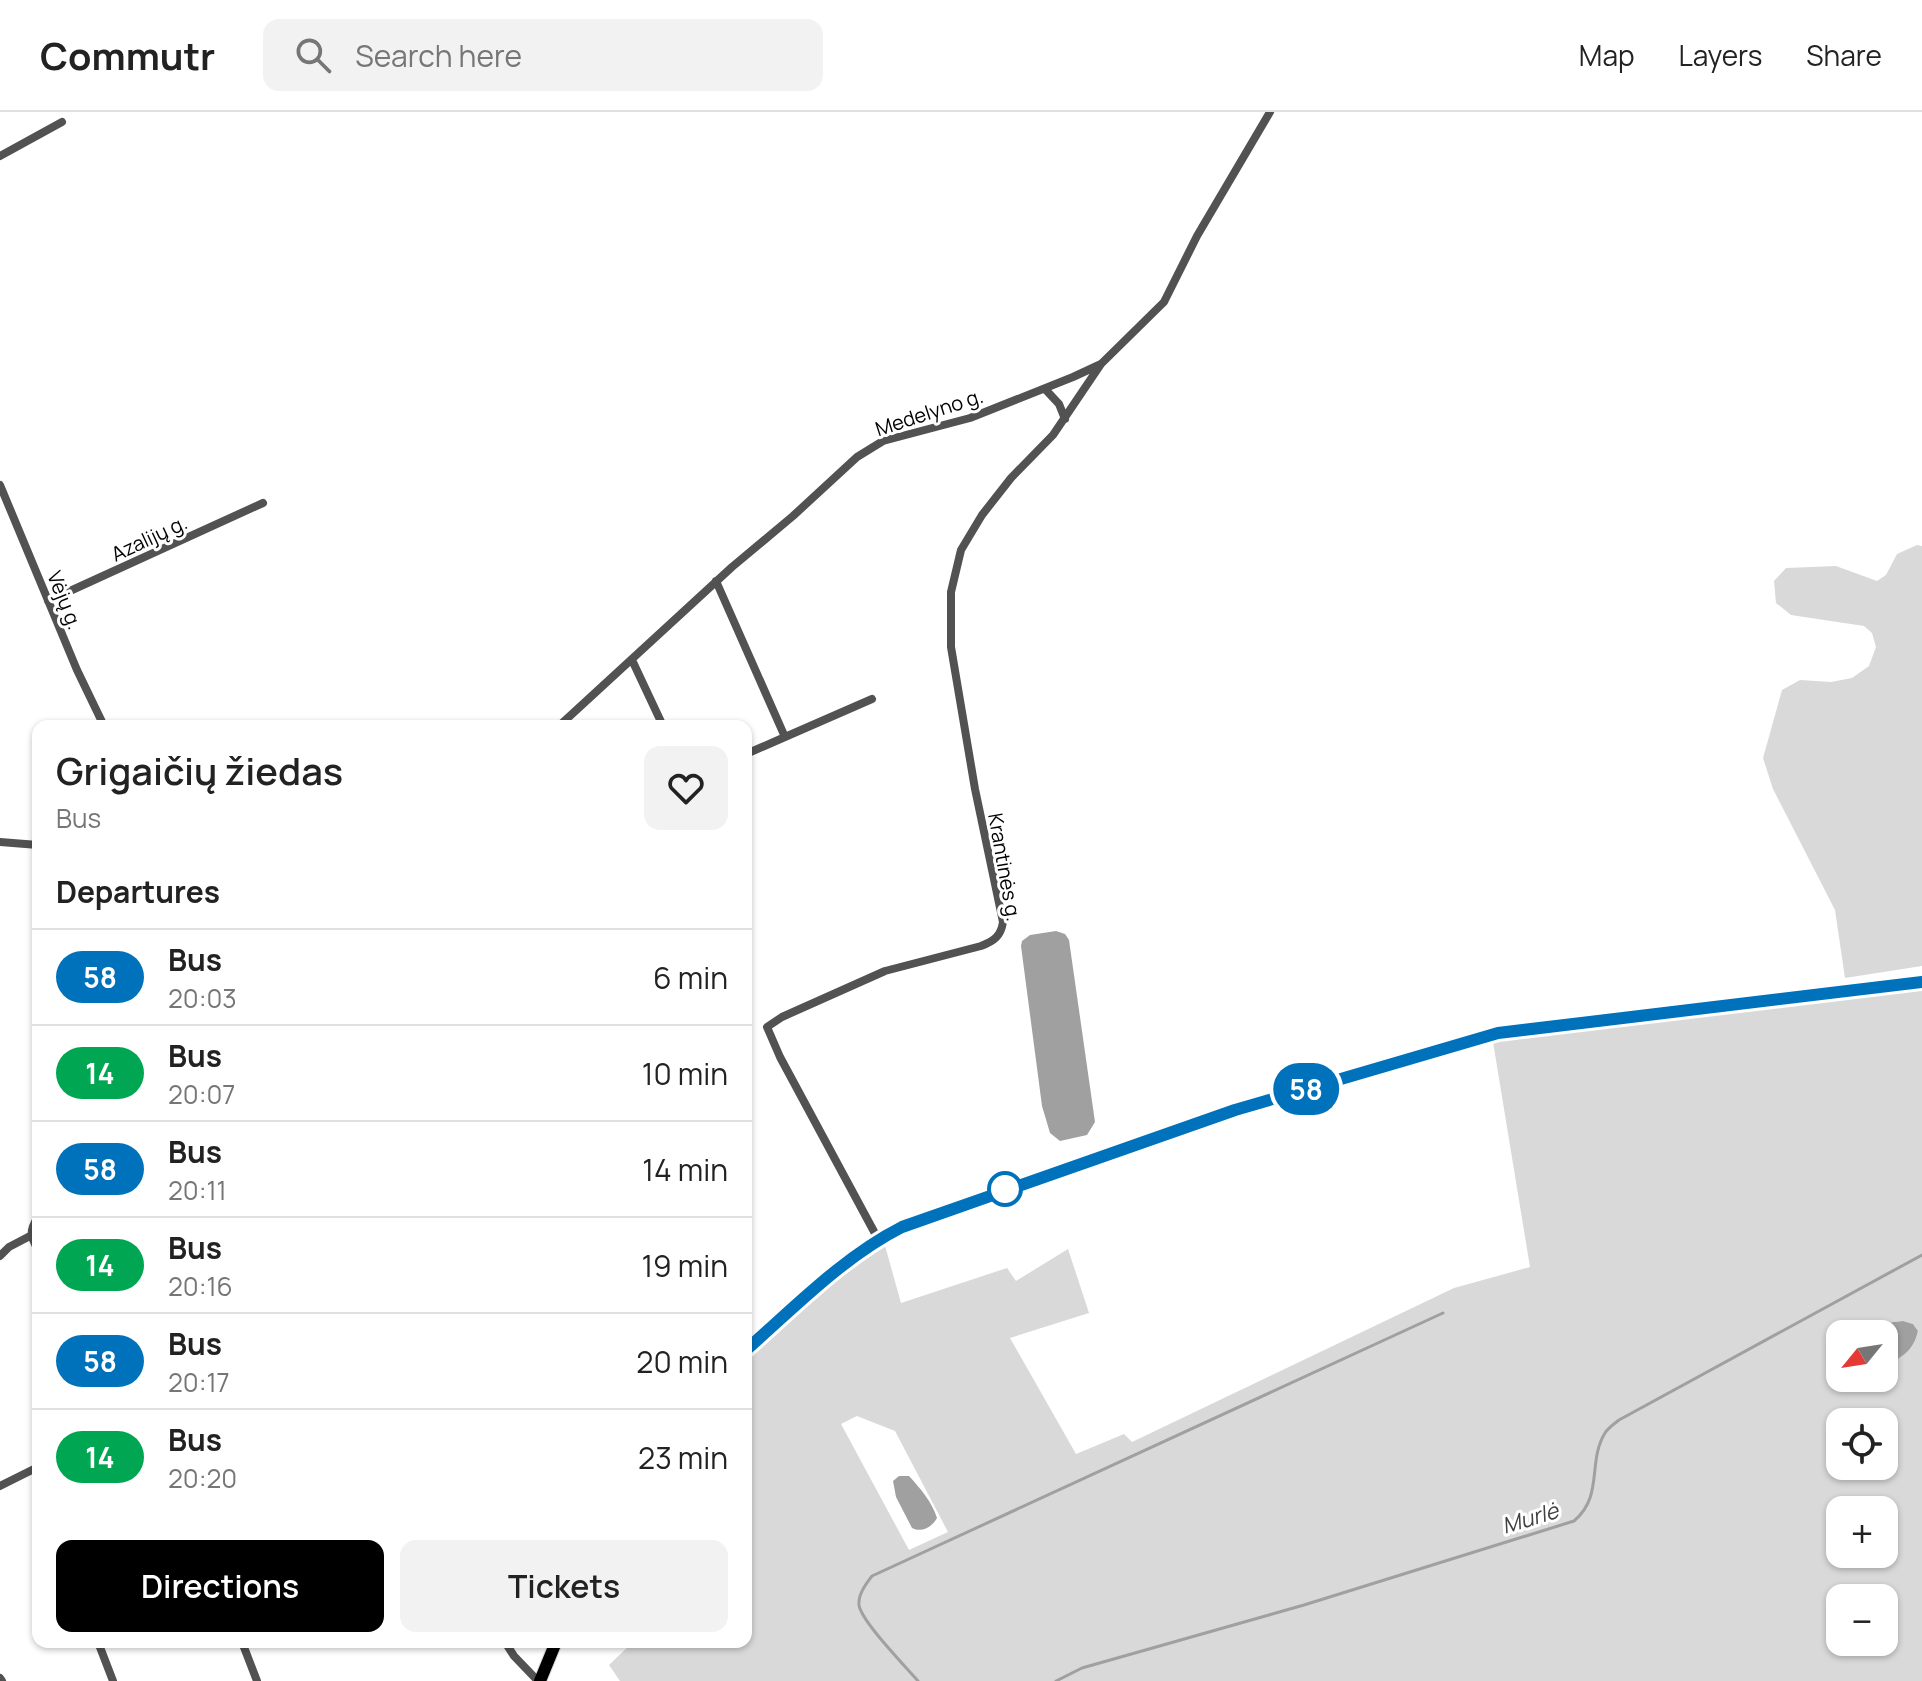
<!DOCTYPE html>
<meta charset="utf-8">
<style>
body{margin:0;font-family:Manrope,sans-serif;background:#f2f2f2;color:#222;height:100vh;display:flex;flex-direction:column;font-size:30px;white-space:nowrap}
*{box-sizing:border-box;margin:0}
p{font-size:26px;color:#767676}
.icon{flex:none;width:44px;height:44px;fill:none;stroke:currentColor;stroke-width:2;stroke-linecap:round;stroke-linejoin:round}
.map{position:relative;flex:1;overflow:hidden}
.details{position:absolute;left:32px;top:608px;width:720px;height:928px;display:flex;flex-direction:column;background:#fff;border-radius:16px;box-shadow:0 2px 6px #0004}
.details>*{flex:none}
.badge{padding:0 16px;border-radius:26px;font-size:28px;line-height:52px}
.needle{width:52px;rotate:240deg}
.fabs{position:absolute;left:1826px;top:1208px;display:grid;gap:16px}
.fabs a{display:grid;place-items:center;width:72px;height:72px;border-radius:16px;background:#fff;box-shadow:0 2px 6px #0004;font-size:40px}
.map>.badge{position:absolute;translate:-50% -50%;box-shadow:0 0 0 4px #fff}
h2{padding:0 24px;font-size:30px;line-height:72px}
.round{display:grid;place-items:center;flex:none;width:84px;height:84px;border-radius:16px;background:#f2f2f2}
.headline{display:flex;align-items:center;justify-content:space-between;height:136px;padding:0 24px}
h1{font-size:38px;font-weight:600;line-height:60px}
.cta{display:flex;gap:16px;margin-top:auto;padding:16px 24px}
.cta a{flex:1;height:92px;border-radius:16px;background:#000;color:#fff;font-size:32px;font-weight:600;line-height:92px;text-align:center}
.cta a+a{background:#f2f2f2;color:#222}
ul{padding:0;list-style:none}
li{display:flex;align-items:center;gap:24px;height:96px;padding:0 24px;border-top:2px solid #e0e0e0}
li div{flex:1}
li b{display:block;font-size:30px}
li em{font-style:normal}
li .badge{min-width:88px;font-weight:700;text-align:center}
header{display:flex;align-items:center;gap:48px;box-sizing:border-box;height:112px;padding:0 40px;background:#fff;border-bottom:2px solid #e0e0e0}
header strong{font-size:38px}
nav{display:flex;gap:44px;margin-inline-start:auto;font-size:28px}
.search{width:560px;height:72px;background:#f2f2f2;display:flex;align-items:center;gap:20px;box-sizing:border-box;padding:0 28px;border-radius:16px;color:#767676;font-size:30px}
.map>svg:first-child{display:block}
.green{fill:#d9d9d9;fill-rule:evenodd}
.water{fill:#a0a0a0}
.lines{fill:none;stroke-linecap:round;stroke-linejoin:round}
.stream{stroke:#a0a0a0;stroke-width:3}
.primary-casing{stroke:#dbdbdb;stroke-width:14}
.street{stroke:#525252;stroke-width:8}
.primary{stroke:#000;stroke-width:12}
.line-casing{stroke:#fff;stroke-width:18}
.line{stroke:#0072bc;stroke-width:12}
.stop-dot{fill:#fff;stroke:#0072bc;stroke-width:4}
.labels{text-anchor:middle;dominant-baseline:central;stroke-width:6;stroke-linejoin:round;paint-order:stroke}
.street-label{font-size:20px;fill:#000;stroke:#fff}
.water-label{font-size:22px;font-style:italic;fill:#414141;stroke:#fff}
</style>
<header>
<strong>Commutr</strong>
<div class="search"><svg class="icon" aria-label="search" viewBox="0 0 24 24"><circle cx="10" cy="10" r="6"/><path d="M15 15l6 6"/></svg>Search here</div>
<nav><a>Map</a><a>Layers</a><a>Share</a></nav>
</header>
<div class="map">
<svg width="1922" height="1569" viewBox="0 0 1922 1569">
<rect width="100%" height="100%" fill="#fff"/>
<path class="green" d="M1917,433l5,1v420l-77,12 -10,-68 -62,-121 -10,-31 19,-68 18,-10 31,2 21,-4 17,-12 7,-19 -4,-14 -8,-7 -73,-11 -15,-12 -2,-22 12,-13 50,-2 41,15 9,-6 11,-21z
M1922,878v691h-1302l-11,-16 24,-23h113v-286l107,-93 31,-21 17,61 106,-35 9,13 52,-32 21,64 -79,25 66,116 48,-20 8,8 322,-154 76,-21 -37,-225zM1903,1209l10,3 5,7c-4,19 -14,25 -31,33l-3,-3v17h-44v-44h31c7,-11 20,-12 32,-13zM857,1304l38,15 53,101 -39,18 -68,-126zM1840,1310h44v44h-44zM1840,1398h44v44h-44zM1840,1486h44v44h-44z"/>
<path class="water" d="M1056,819l9,3 4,6 26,182 -8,13 -27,6 -10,-8 -8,-27 -21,-160 1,-5 8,-6z
M1903,1209l10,3 5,7c-4,18 -14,26 -31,33l-3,-3v-27h-13c7,-11 20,-12 32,-13z
M899,1364h10c11,12 23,26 28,42 -5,9 -15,15 -25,10l-16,-31 -3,-16z"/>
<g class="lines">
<path class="stream" d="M918,1569c-12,-14 -57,-60 -59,-76 -1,-11 7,-21 13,-29l571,-263
M1056,1569l26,-13 222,-63 270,-84c30,-25 13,-59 31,-88 3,-5 9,-9 14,-13l303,-165"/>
<defs>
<path id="primary" d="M746,1238c49,-43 97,-93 156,-123l333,-117 263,-77 424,-51
M540,1569l16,-39"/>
</defs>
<use href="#primary" class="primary-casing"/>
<path class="street" d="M0,44l62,-34
M1045,277l14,15 6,15
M0,373l77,185 27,56
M716,469l69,156 -39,17
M48,489l215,-98
M632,548l31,66
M559,614l173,-159 61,-51 64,-59 26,-16 87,-23 103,-41 28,-13 63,-62 33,-66 73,-124
M785,625l87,-38
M0,730l38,3
M38,1105c-9,14 -8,19 0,33
M878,1127l-98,-182 -13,-30 15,-10 103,-46 96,-25c13,-5 20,-10 22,-24l-28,-133 -24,-142v-55l10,-42 21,-35 29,-37 42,-43 48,-71
M0,1144l9,-9 21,-11
M0,1374l38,-19
M98,1530l15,39
M242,1530l15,39
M505,1530l9,14 24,25
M0,1566l2,3"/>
<use href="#primary" class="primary"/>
</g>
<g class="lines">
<defs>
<path id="line" d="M746,1238c49,-43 97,-93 156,-123l333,-117 263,-77 424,-51"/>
</defs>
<use href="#line" class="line-casing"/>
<use href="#line" class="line"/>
</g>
<circle class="stop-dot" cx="1005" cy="1077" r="16"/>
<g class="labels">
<g class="street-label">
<text transform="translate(929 300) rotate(-18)">Medelyno g.</text>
<text transform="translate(149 426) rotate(-25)">Azalijų g.</text>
<text transform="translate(65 488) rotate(68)">Vėjų g.</text>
<text transform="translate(1005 755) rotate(80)">Krantinės g.</text>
</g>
<g class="water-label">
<text transform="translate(1530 1406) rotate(-17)">Murlė</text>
</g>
</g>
</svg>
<div class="fabs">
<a><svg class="needle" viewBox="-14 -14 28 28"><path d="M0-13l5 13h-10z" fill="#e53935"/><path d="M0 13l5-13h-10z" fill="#767676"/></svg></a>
<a><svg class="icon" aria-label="locate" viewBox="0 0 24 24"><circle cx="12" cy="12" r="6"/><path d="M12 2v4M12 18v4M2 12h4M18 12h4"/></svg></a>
<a>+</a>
<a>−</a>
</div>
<b class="badge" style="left:1306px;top:977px;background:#0072bc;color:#fff">58</b>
<section class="details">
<div class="headline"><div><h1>Grigaičių žiedas</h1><p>Bus</p></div><a class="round"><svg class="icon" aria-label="heart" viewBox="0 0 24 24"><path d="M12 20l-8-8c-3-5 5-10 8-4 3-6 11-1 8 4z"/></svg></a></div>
<h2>Departures</h2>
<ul>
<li><span class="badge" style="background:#0072bc;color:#fff">58</span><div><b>Bus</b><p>20:03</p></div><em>6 min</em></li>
<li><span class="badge" style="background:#00a651;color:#fff">14</span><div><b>Bus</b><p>20:07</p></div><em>10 min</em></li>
<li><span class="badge" style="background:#0072bc;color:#fff">58</span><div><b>Bus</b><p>20:11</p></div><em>14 min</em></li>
<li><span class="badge" style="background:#00a651;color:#fff">14</span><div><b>Bus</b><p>20:16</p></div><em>19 min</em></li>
<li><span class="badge" style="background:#0072bc;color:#fff">58</span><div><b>Bus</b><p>20:17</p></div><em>20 min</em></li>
<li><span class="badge" style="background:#00a651;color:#fff">14</span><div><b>Bus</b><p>20:20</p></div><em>23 min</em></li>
</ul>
<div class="cta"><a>Directions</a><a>Tickets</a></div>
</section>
</div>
